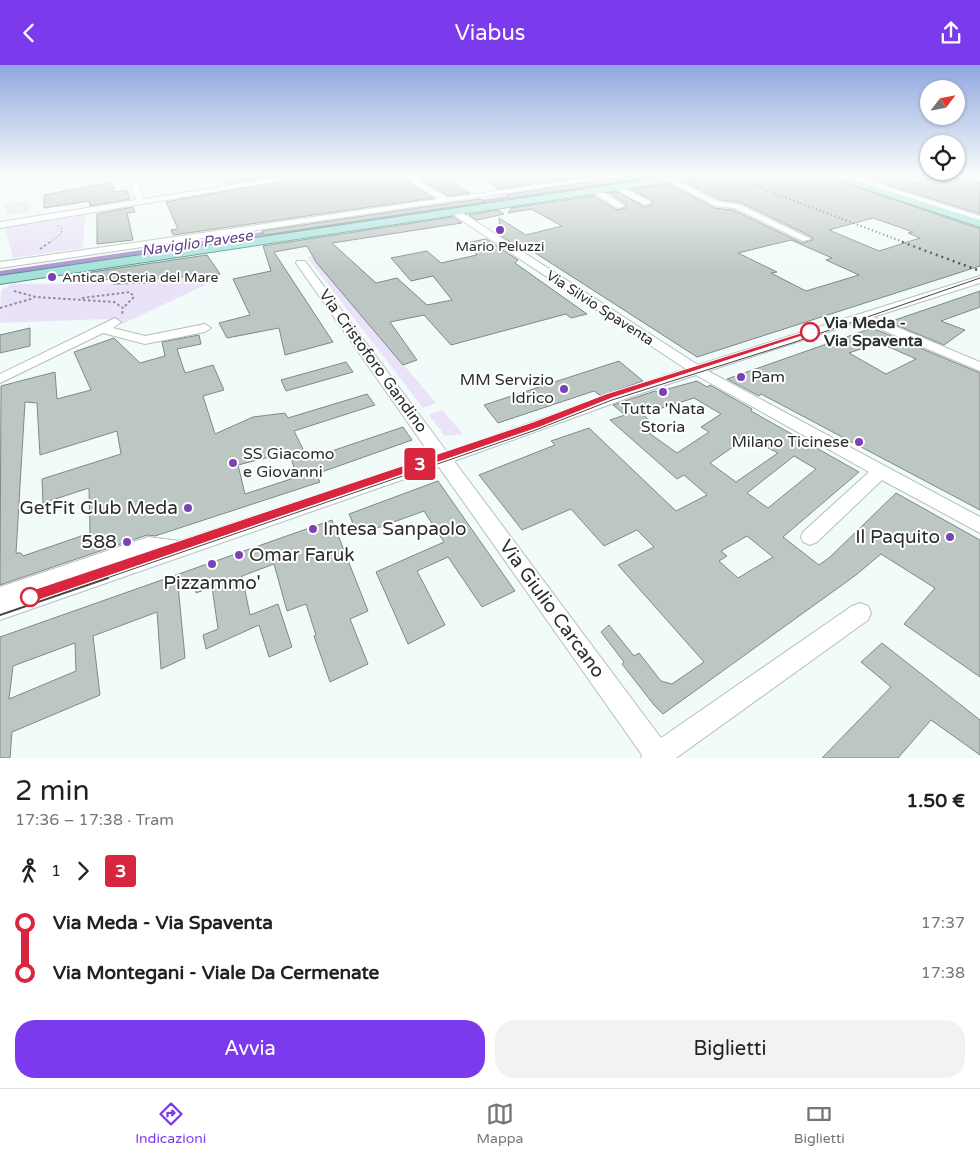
<!DOCTYPE html>
<html lang="it">
<meta charset="utf-8">
<style>
body{margin:0;font-family:"Varela Round",sans-serif;background:#f2f2f2;color:#222;height:100vh;display:flex;flex-direction:column;font-size:19px;white-space:nowrap}
*{box-sizing:border-box;margin:0}
p{font-size:16px;color:#767676}
.icon{flex:none;width:28px;height:28px;fill:none;stroke:currentColor;stroke-width:2;stroke-linecap:round;stroke-linejoin:round}
.map{position:relative;height:693px;overflow:hidden}
.side{display:flex;flex-direction:column;background:#fff;flex:1}
.side>*{flex:none}
.badge{padding:0 10px;border-radius:4px;font-size:18px;line-height:32px}
.needle{width:32px;rotate:58deg}
.fabs{position:absolute;left:920px;top:15px;display:grid;gap:10px}
.fabs a{display:grid;place-items:center;width:45px;height:45px;border-radius:50%;background:#fff;box-shadow:0 1px 4px #0004;font-size:25px}
.map>.badge{position:absolute;translate:-50% -50%;box-shadow:0 0 0 2px #fff}
.legs{display:flex;align-items:center;gap:8px;height:55px;padding:0 15px;font-size:16px}
.legs p{margin-inline-start:auto}
.overview{display:flex;align-items:center;justify-content:space-between;height:85px;padding:0 15px}
h1{font-size:28px;font-weight:600;line-height:38px}
.action{display:flex;gap:10px;margin-top:auto;padding:10px 15px}
.action a{flex:1;height:58px;border-radius:20px;background:#7c3aed;color:#fff;font-size:20px;font-weight:600;line-height:58px;text-align:center}
.action a+a{background:#f2f2f2;color:#222}
ul{padding:0 15px;list-style:none}
li{display:flex;align-items:center;gap:18px;height:50px;font-size:19px}
li i{display:grid;place-items:center;width:8px;height:100%;margin:0 6px;background:currentColor}
li i::after{content:'';width:12px;height:12px;margin:-6px;border:4px solid;border-radius:50%;background:#fff}
li p{margin-inline-start:auto}
li:first-child i{background:linear-gradient(#0000 50%,currentColor 0)}
li:last-child i{background:linear-gradient(currentColor 50%,#0000 0)}
header{display:flex;justify-content:space-between;align-items:center;height:65px;padding:0 15px;background:#7c3aed;color:#fff;font-size:22px;font-weight:600}
.menu{display:flex;justify-content:space-around;align-items:center;height:70px;border-top:1px solid #e0e0e0;background:#fff;font-size:14px;color:#767676}
.menu a{display:grid;justify-items:center;gap:2px}
.menu .current{color:#7c3aed}
.map>svg:first-child{display:block}
.green{fill:#eae2f8}
.water{fill:#ac92d1}
.building{fill:#bcc6c3;stroke:#808987;fill-rule:evenodd}
.lines{fill:none;stroke-linecap:round;stroke-linejoin:round}
.minor-casing{stroke:#b6bfbd;stroke-width:2}
.major-casing{stroke:#52978c;stroke-width:2}
.path-far1{stroke:#8a918f;stroke-width:1;stroke-dasharray:2 2;stroke-linecap:butt}
.path{stroke:#8a918f;stroke-width:2;stroke-dasharray:2.5 2.5;stroke-linecap:butt}
.minor{fill:#fff;fill-rule:evenodd}
.major{fill:#a4e2d9;fill-rule:evenodd}
.tram-far1{stroke:#414644;stroke-width:1}
.tram{stroke:#414644;stroke-width:2}
.rail-far1{stroke:#414644;stroke-width:2;stroke-dasharray:1 3;stroke-linecap:butt}
.rail{stroke:#414644;stroke-width:2.5;stroke-dasharray:2 4;stroke-linecap:butt}
.line-1{fill:#d7263d;stroke:#fff}
.poi-dot{fill:#7b42b8;stroke:#fff;stroke-width:2}
.stop-1-dot{fill:#fff;stroke:#d7263d;stroke-width:2.5}
.labels{text-anchor:middle;dominant-baseline:central;stroke-width:4;stroke-linejoin:round;paint-order:stroke}
.far-poi-label{font-size:14px;fill:#2a2e2d;stroke:#fff}
.far-street-label{font-size:14px;fill:#2a2e2d;stroke:#fff}
.far-water-label{font-size:15px;font-style:italic;fill:#64418e;stroke:#fff}
.stop-label{font-size:16px;font-weight:bold;fill:#2a2e2d;stroke:#fff;text-anchor:start}
.street-label{font-size:16px;fill:#2a2e2d;stroke:#fff}
.poi-label{font-size:16px;fill:#2a2e2d;stroke:#fff;text-anchor:start}
.near-poi-label{font-size:19px;fill:#2a2e2d;stroke:#fff;text-anchor:end}
.near-street-label{font-size:19px;fill:#2a2e2d;stroke:#fff}
</style>
<header><svg class="icon" aria-label="back" viewBox="0 0 24 24"><path d="M15 5l-7 7 7 7"/></svg>Viabus<svg class="icon" aria-label="share" viewBox="0 0 24 24"><path d="M12 15V3M7 8l5-5 5 5M5 13v7h14v-7"/></svg></header>
<div class="map">
<svg width="980" height="693" viewBox="0 0 980 693">
<rect width="100%" height="100%" fill="#f1fbf9"/>
<path class="green" d="M47,110h56v3l-71,10 1,-11z
M27,136l4,10 -23,4 -4,-10z
M85,150l-2,33 -70,10 -8,-30z
M312,191l4,6 120,141 -13,5 -116,-151z
M220,209l-2,5 -96,45 -16,-5 -106,4 1,-32 10,-7 138,-1 4,-4z
M442,345l21,24 -18,2 -16,-21z"/>
<path class="water" d="M648,110h30l-678,101v-5z"/>
<path class="building" d="M221,110h61l-55,9z
M316,110h82l35,23 -260,37 -2,-5 7,-1 -12,-27z
M414,110h27l29,18 -22,3z
M479,110h115l-96,14z
M631,110h16v3l-137,20 -4,-3z
M756,110h65l159,54v37l-283,91 -171,-110 -2,3 -23,-14 -2,-18 27,17 36,-9 -31,-17 -23,4 3,-5 83,-12 23,14 9,-2v-4l-17,-11 8,-1 28,15 8,-3 -1,-4 -20,-10 38,-6 44,24 19,2 69,33 11,-3 -1,-3 -72,-35 -19,-2 -36,-18 36,-6 13,5zM873,153l40,14 -5,1 12,5 -41,13 -50,-21zM791,175l41,18 -6,2 33,15 -53,16 -35,-18 6,-1 -39,-19z
M857,110h31l28,9 17,-9h9l38,8v31z
M112,117l2,10 13,-2 3,9 -40,7 -1,-5 -45,7v-13z
M480,134l5,3 -221,33 -2,-4z
M133,142l2,5 -8,1 6,27 -36,4v-30z
M499,145l5,4 -27,6 -8,-5z
M453,152l9,6 -130,20 44,40 21,-5 30,27 25,-5 -19,-24 -22,5 -20,-23 36,-7 14,12 36,-8 -11,-12 20,-4 32,21 -3,3 72,51 -16,4 -5,-4 -115,31 -27,-30 -34,7 27,38 -14,5 -87,-103 -9,-16 -33,6 59,90 -48,13 -6,-27 -52,10 -8,-15 31,-8 -17,-36 38,-8 -8,-25z
M207,190l13,19 -67,5 -3,4 -37,1 4,-5 -31,2 -1,-8z
M980,226v16l-39,14 24,9 -21,15 -55,-23z
M30,263v18l-30,7v-18z
M872,263l108,45v137l-219,-116 -2,2 -32,-17zM878,278l11,4 27,12 -30,15 -37,-21z
M199,270l2,9 -24,5 8,24 28,-8 11,25 -21,6 12,38 38,-17 32,-4 3,5 79,-24 8,11 -81,26 14,28 95,-32 9,13 -96,34 4,8 -165,54 -8,-1 -147,50 1,-199 54,-14 2,27 34,-9 -17,-38 40,-14 26,25 25,-7 -3,-14zM25,337l12,1 3,52 77,-24 4,23 -79,25 1,24 46,-15 1,45 -67,23 -2,-3h-5zM289,387l8,25 -52,17 -7,-29z
M619,296l24,20 -42,15 -7,-5 -96,32 -14,-18z
M346,297l7,10 -67,19 -5,-11z
M697,316l10,6 3,-2 42,24 -1,2 108,61 -76,65 36,28 11,-8 66,-64 84,47v137l-76,-53 31,-36 -54,-34 -25,21 -193,139 -9,-9 -32,-41 2,-2 -23,-30 8,-7 25,31 5,-3 22,28 11,3 32,-22 -86,-97 36,-18 -17,-17 -33,16 -33,-37 -49,21 -43,-55 76,-30 -4,-4 38,-13 87,83 31,-16 -23,-20 -7,4 -67,-59 15,-5 -12,-10 42,-14 2,1zM694,333l27,16 -20,13 8,5 -32,21 -28,-20 9,-3 -15,-16zM747,372l31,16 -42,29 -26,-19zM794,391l22,13 -48,39 -21,-15zM747,471l26,21 -35,21 -19,-17 8,-5 -6,-5z
M438,416l77,110 -33,16 -34,-50 -31,14 28,54 -37,19 -32,-72 68,-30 -20,-31 -66,24 -9,-21z
M332,455l36,91 -18,8 18,45 -38,18 -16,-46 2,-1 -10,-31 -19,7 -13,-47 -32,12 8,39 28,-11 14,43 -23,10 -10,-32 -53,24 -3,-14 15,-6 -6,-42 -16,6 -1,-10 -17,2 7,73 -24,11 -4,-57 -64,24 7,59 -88,37 -2,26h-10v-121zM75,578l1,28 -67,28 4,-33z
M882,578l98,77v35l-49,-35 -33,38h-76l69,-71 -30,-25z"/>
<g class="lines">
<defs>
<path id="minor" d="M128,110h8l8,24 151,-24h19l-314,53v-6l136,-22z
M400,110h10l38,23 160,-23h21l-629,93v-6l438,-63z
M838,110h12l130,41v6z
M671,112l30,16 19,9 19,2 72,35 -8,2 -69,-33 -19,-2 -47,-25 -1,-2z
M618,120l32,16 1,2 -7,2 -29,-16v-4z
M593,124h6l26,17 -7,2 -25,-15z
M452,145h6l240,155 282,-89v7l-107,34 107,45v9l-119,-50 -153,50 272,146v16l-98,-53 -65,62 -7,3 -7,-3 -2,-5 2,-5 66,-60 -173,-97c-82,26 -161,58 -242,86l207,277 191,-132 8,-3 8,3 3,7 -3,7 -192,138h-35l1,-3 -203,-288 -439,153v-33l148,-50 32,4 252,-84 -136,-194 1,-2h8l142,191c80,-27 158,-57 239,-83l-234,-155z
M115,253l6,4 -8,6 32,8 60,-12 6,4 -6,4 -60,12 -42,-11 -103,50v-9z"/>
<path id="major" d="M679,110h25l-5,3 -699,106v-8z
M823,110h15l142,45v7z"/>
</defs>
<use href="#minor" class="minor-casing"/>
<use href="#major" class="major-casing"/>
<path class="path-far1" d="M49,178l12,-9 1,-5 -5,-4"/>
<path class="path" d="M40,184l10,-7
M14,226l22,6 78,5 9,6 -1,7
M82,233l48,-6 4,5 -11,11
M0,243l34,-10"/>
<use href="#minor" class="minor"/>
<use href="#major" class="major"/>
<path class="tram-far1" d="M104,514l429,-148 79,-31 180,-57 188,-65"/>
<path class="tram" d="M0,550l108,-37"/>
<path class="rail-far1" d="M726,110l180,68"/>
<path class="rail" d="M902,177l78,29"/>
</g>
<linearGradient id="sky" x2="0" y2="1"><stop stop-color="#90a6df"/><stop offset="0.53" stop-color="#f9fdfc"/><stop offset="1" stop-color="#f9fdfc" stop-opacity="0"/></linearGradient>
<rect width="980" height="207" fill="url(#sky)"/>
<path class="line-1" d="M807,266l7,1 -202,66 -72,29 -510,176 -5,-1 -2,-5 2,-4 5,-2 503,-169 73,-28z"/>
<g class="poi-dot">
<circle cx="500" cy="165" r="5"/>
<circle cx="52" cy="212" r="5"/>
<circle cx="741" cy="312" r="5"/>
<circle cx="564" cy="324" r="5"/>
<circle cx="663" cy="327" r="5"/>
<circle cx="859" cy="377" r="5"/>
<circle cx="233" cy="398" r="5"/>
<circle cx="188" cy="443" r="5"/>
<circle cx="313" cy="464" r="5"/>
<circle cx="950" cy="472" r="5"/>
<circle cx="127" cy="477" r="5"/>
<circle cx="239" cy="490" r="5"/>
<circle cx="212" cy="499" r="5"/>
</g>
<g class="stop-1-dot">
<circle cx="810" cy="267" r="9"/>
<circle cx="30" cy="532" r="9"/>
</g>
<g class="labels">
<g class="far-poi-label">
<text x="500" y="181">Mario Peluzzi</text>
<text x="62" y="212" text-anchor="start">Antica Osteria del Mare</text>
</g>
<g class="far-street-label">
<text transform="translate(600 243) rotate(33)">Via Silvio Spaventa</text>
</g>
<g class="far-water-label">
<text transform="translate(197 178) rotate(-8)">Naviglio Pavese</text>
</g>
<g class="stop-label">
<text x="824" y="258">Via Meda -<tspan x="824" dy="18">Via Spaventa</tspan></text>
</g>
<g class="street-label">
<text transform="translate(373 296) rotate(54)">Via Cristoforo Gandino</text>
</g>
<g class="poi-label">
<text x="751" y="312">Pam</text>
<text x="554" y="315" text-anchor="end">MM Servizio<tspan x="554" dy="18">Idrico</tspan></text>
<text x="663" y="344" text-anchor="middle">Tutta 'Nata<tspan x="663" dy="18">Storia</tspan></text>
<text x="849" y="377" text-anchor="end">Milano Ticinese</text>
<text x="243" y="389">SS Giacomo<tspan x="243" dy="18">e Giovanni</tspan></text>
</g>
<g class="near-poi-label">
<text x="178" y="443">GetFit Club Meda</text>
<text x="323" y="464" text-anchor="start">Intesa Sanpaolo</text>
<text x="940" y="472">Il Paquito</text>
<text x="117" y="477">588</text>
<text x="249" y="490" text-anchor="start">Omar Faruk</text>
<text x="212" y="518" text-anchor="middle">Pizzammo'</text>
</g>
<g class="near-street-label">
<text transform="translate(552 544) rotate(54)">Via Giulio Carcano</text>
</g>
</g>
</svg>
<div class="fabs">
<a><svg class="needle" viewBox="-14 -14 28 28"><path d="M0-13l5 13h-10z" fill="#e53935"/><path d="M0 13l5-13h-10z" fill="#767676"/></svg></a>
<a><svg class="icon" aria-label="locate" viewBox="0 0 24 24"><circle cx="12" cy="12" r="6"/><path d="M12 2v4M12 18v4M2 12h4M18 12h4"/></svg></a>
</div>
<b class="badge" style="left:420px;top:399px;background:#d7263d;color:#fff">3</b>
</div>
<section class="side">
<div class="overview"><div><h1>2 min</h1><p>17:36 – 17:38 · Tram</p></div><b>1.50 €</b></div>
<div class="legs"><svg class="icon" aria-label="walk" viewBox="0 0 24 24"><circle cx="13" cy="4" r="2"/><path d="M13 8l-2 6 4 7M11 14l-3 7M7 12l3-4h3l4 4"/></svg>1<svg class="icon" aria-label="forward" viewBox="0 0 24 24"><path d="M9 5l7 7-7 7"/></svg><b class="badge" style="background:#d7263d;color:#fff">3</b></div>
<ul>
<li><i style="color:#d7263d"></i><b>Via Meda - Via Spaventa</b><p>17:37</p></li>
<li><i style="color:#d7263d"></i><b>Via Montegani - Viale Da Cermenate</b><p>17:38</p></li>
</ul>
<div class="action"><a>Avvia</a><a>Biglietti</a></div>
</section>
<nav class="menu">
<a class="current"><svg class="icon" aria-label="directions" viewBox="0 0 24 24"><path d="M12 3l9 9-9 9-9-9zM9 14v-3h6M13 9l2 2-2 2"/></svg>Indicazioni</a>
<a><svg class="icon" aria-label="map" viewBox="0 0 24 24"><path d="M3 6l6-2 6 2 6-2v14l-6 2-6-2-6 2zM9 4v14M15 6v14"/></svg>Mappa</a>
<a><svg class="icon" aria-label="tickets" viewBox="0 0 24 24"><path d="M3 7h18v10H3zM15 7v10"/></svg>Biglietti</a>
</nav>
